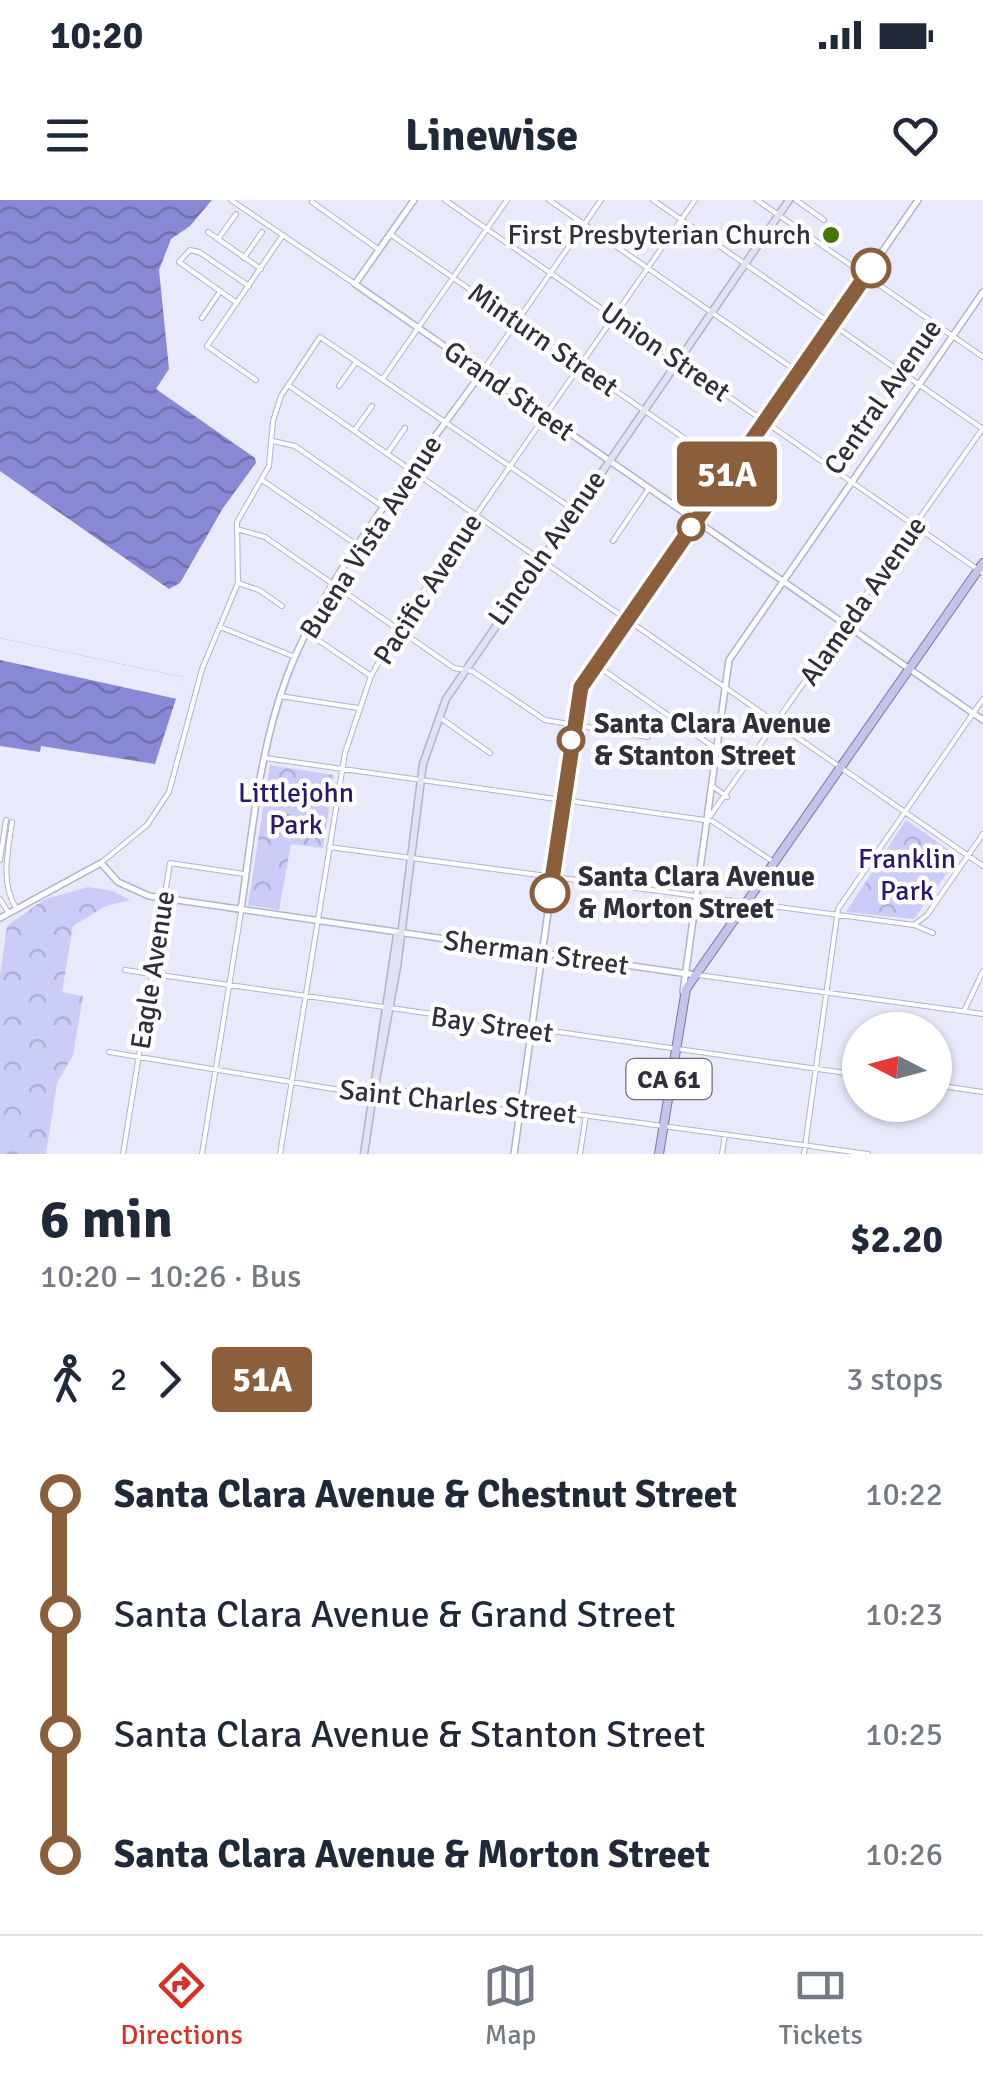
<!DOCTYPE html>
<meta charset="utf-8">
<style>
body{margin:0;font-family:Signika,sans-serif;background:#f6f6f7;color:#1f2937;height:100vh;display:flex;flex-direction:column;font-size:38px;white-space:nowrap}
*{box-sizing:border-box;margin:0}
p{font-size:32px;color:#747a83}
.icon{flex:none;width:55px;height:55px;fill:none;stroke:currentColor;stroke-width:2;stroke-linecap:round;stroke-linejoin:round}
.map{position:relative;height:954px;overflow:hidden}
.side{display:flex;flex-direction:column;background:#fff;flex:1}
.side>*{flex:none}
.badge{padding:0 20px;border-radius:8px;font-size:35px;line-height:65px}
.needle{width:65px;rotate:276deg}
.tools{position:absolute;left:842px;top:812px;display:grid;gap:20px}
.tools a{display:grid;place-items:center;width:110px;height:110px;border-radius:50%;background:#fff;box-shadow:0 2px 8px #0004;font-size:50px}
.map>.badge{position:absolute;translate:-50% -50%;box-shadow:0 0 0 5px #fff}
.legs{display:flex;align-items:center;gap:15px;height:110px;padding:0 40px;font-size:32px}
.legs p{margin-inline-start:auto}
.overview{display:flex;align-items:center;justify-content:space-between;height:170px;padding:0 40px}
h1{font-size:55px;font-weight:800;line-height:75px}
ul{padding:0 40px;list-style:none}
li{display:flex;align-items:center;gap:35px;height:120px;font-size:38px}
li i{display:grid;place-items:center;width:15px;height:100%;margin:0 12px;background:currentColor}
li i::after{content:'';width:25px;height:25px;margin:-12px;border:8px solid;border-radius:50%;background:#fff}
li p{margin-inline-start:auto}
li:first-child i{background:linear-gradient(#0000 50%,currentColor 0)}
li:last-child i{background:linear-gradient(currentColor 50%,#0000 0)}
.status{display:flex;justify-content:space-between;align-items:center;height:70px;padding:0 50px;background:#fff;direction:ltr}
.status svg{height:28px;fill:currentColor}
header{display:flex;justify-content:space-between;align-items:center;height:130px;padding:0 40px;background:#fff;font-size:45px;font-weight:800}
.tabs{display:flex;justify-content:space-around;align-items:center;height:140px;border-top:2px solid #e0e1e3;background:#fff;font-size:28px;color:#747a83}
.tabs a{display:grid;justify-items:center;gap:5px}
.tabs .on{color:#d93025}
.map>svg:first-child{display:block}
.park{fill:url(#park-crowns)}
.water{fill:url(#water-waves)}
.pier{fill:#e8e9fb}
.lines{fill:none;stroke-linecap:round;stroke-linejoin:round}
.minor-casing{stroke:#b1b2ce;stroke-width:6}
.tertiary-casing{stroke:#b1b2ce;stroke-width:8}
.secondary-casing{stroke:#b1b2ce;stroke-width:9}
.primary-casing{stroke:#7677a4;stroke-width:10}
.minor{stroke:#fff;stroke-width:4}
.tertiary{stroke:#fff;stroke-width:5}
.secondary{stroke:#e2e2f4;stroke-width:6}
.primary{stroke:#c4c4ea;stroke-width:8}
.line-1-casing{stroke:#fff;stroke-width:22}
.line-1{stroke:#8b5e3c;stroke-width:15}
.poi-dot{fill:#427703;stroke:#fff;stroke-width:4}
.stop-1-dot{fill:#fff;stroke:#8b5e3c;stroke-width:5}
.labels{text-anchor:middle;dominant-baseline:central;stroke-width:9;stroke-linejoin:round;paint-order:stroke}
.shield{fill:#fff;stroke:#6d6e76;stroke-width:2.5}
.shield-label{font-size:25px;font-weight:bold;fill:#2f303b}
.poi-label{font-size:28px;fill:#2f303b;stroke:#fff;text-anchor:end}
.street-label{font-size:28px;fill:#2f303b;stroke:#fff}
.stop-label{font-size:28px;font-weight:bold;fill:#2f303b;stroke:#fff;text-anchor:start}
.park-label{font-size:28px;fill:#2a1770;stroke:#fff}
</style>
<div class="status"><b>10:20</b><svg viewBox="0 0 49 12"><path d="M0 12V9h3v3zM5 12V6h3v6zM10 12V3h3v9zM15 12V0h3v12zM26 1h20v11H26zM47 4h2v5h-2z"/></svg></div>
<header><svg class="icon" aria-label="menu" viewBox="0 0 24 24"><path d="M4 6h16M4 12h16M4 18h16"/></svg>Linewise<svg class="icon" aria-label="heart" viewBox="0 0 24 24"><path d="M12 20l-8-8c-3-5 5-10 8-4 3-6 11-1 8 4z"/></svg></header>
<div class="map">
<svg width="983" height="954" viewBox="0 0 983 954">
<defs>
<pattern id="park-crowns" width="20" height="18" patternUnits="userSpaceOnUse" patternTransform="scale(2.5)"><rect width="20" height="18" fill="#cbccf7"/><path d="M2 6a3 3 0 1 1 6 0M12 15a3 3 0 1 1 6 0" fill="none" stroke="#afb0d5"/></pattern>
<pattern id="water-waves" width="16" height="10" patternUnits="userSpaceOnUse" patternTransform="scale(2.5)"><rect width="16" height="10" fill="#8988d4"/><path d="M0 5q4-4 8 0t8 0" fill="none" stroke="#7070ad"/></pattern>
</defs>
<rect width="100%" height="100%" fill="#e8e9fb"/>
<path class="park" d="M270,565l64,10 -11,73 -32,-4 -12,66 -31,-5z
M906,620l53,37 -45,62 -68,-7z
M88,687l25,4 17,9 -24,6 -33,20 -11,66 21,4 -10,59 -16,28 -11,71h-46v-179l7,-49 38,-27z"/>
<path class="water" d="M0,0h212l-22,26 -19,13 -12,31 10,99 -13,20 99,69 1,5 -33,45 -43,75 -11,6 -169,-118z
M0,438l183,39 -28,87 -114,-18 -1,6 -40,-6z"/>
<path class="pier" d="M0,438l183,39 -6,22 -177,-39z"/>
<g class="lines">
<defs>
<path id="minor" d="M231,0l124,84
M445,0l538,373
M549,0l249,172
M653,0l330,229
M757,0l226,157
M796,0l28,20
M312,2l66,47
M208,32l53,37
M390,34l307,213
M218,39l18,-25
M244,58l18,-26
M237,103l-58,-41 11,-12 9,2 50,34
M202,118l17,-25
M482,172l119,-172
M384,177l123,-177
M256,180l-49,-34 76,-111
M288,185l695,481
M339,186l17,-24
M354,231l18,-25
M273,241l22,5 91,63
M387,254l18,-26
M262,280l98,67
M237,329l28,8 189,131 18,3 73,49 103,17
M613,341l36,-53
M238,383l21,7 23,16
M220,427l75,30
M306,432l65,44
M596,465l119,83
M280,496l78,12
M442,519l48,34
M265,558l447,63 63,42
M711,585l16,12
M710,616l273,-388
M12,622c-4,29 -12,60 4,86
M329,647l585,78 19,8
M0,660l6,-40
M102,662l45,-37 22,-33 33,-123 36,-86 -1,-61 32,-56 4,-45 8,-25 39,-59 254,173
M0,699l8,13
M914,725l13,-10 56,-81
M125,770l735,105
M698,775l285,39
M964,811l19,-40
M109,852l255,42 20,-6 484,66
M935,885l48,7
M123,954l47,-291 74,11
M202,954l39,-242
M280,954l65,-401 26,-77 26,-47 298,-429
M580,954l6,-39
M722,954l3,-20
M804,954l34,-245 145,-210"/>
<path id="tertiary" d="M414,0l-59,84 628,436
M241,710c11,-76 18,-158 45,-231 39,-106 130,-214 196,-307
M0,718l101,-55 17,19 31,14 546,79
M683,792l46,-332 254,-368
M514,954l65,-463 339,-491"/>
<path id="secondary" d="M374,891l23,-124 26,-203 23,-65 343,-499
M364,954l33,-219"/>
<path id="primary" d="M659,954l27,-165 297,-426"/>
</defs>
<use href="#minor" class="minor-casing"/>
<use href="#tertiary" class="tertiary-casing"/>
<use href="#secondary" class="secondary-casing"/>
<use href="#primary" class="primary-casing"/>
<use href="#minor" class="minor"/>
<use href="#tertiary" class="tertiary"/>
<use href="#secondary" class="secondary"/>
<use href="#primary" class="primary"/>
</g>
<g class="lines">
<defs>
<path id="line-1" d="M550,693l31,-206 290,-419"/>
</defs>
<use href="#line-1" class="line-1-casing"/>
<use href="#line-1" class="line-1"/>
</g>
<circle class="poi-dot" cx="831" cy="35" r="10"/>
<g class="stop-1-dot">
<circle cx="871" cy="68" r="18"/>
<circle cx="691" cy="327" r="12"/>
<circle cx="571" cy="540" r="12"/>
<circle cx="550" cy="693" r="18"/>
</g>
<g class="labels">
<rect class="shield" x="626.5" y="859" width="85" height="40" rx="8"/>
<g class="shield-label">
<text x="669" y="879">CA 61</text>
</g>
<g class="poi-label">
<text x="811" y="35">First Presbyterian Church</text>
</g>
<g class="street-label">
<text transform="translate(543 140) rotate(35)">Minturn Street</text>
<text transform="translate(665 152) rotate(35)">Union Street</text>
<text transform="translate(509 191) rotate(35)">Grand Street</text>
<text transform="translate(883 197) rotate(-55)">Central Avenue</text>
<text transform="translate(371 337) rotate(-57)">Buena Vista Avenue</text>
<text transform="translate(547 348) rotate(-55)">Lincoln Avenue</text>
<text transform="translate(428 389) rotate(-57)">Pacific Avenue</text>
<text transform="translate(863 401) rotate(-55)">Alameda Avenue</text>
<text transform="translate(536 753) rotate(8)">Sherman Street</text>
<text transform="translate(153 770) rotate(-81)">Eagle Avenue</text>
<text transform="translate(492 825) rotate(8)">Bay Street</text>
<text transform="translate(458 902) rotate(6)">Saint Charles Street</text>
</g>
<g class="stop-label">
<text x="594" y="524">Santa Clara Avenue<tspan x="594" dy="32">&amp; Stanton Street</tspan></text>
<text x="578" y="677">Santa Clara Avenue<tspan x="578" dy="32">&amp; Morton Street</tspan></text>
</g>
<g class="park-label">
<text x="296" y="593">Littlejohn<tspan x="296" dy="32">Park</tspan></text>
<text x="907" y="659">Franklin<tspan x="907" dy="32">Park</tspan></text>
</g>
</g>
</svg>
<div class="tools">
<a><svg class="needle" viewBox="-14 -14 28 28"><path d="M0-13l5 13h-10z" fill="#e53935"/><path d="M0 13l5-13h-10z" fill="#747a83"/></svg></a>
</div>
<b class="badge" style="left:727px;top:274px;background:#8b5e3c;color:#fff">51A</b>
</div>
<section class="side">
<div class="overview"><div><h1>6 min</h1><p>10:20 – 10:26 · Bus</p></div><b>$2.20</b></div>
<div class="legs"><svg class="icon" aria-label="walk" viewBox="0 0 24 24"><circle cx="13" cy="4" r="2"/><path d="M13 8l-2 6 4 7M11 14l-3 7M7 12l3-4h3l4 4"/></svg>2<svg class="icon" aria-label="forward" viewBox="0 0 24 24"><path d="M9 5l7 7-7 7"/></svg><b class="badge" style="background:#8b5e3c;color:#fff">51A</b><p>3 stops</p></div>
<ul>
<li><i style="color:#8b5e3c"></i><b>Santa Clara Avenue &amp; Chestnut Street</b><p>10:22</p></li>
<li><i style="color:#8b5e3c"></i><span>Santa Clara Avenue &amp; Grand Street</span><p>10:23</p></li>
<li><i style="color:#8b5e3c"></i><span>Santa Clara Avenue &amp; Stanton Street</span><p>10:25</p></li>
<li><i style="color:#8b5e3c"></i><b>Santa Clara Avenue &amp; Morton Street</b><p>10:26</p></li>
</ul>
</section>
<nav class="tabs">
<a class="on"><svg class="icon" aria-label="directions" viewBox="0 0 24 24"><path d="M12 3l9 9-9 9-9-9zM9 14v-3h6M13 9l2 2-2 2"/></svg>Directions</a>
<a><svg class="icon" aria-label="map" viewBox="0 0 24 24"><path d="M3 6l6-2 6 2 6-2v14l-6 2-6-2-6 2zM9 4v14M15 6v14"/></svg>Map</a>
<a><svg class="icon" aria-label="tickets" viewBox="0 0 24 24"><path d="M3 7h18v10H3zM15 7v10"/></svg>Tickets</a>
</nav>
